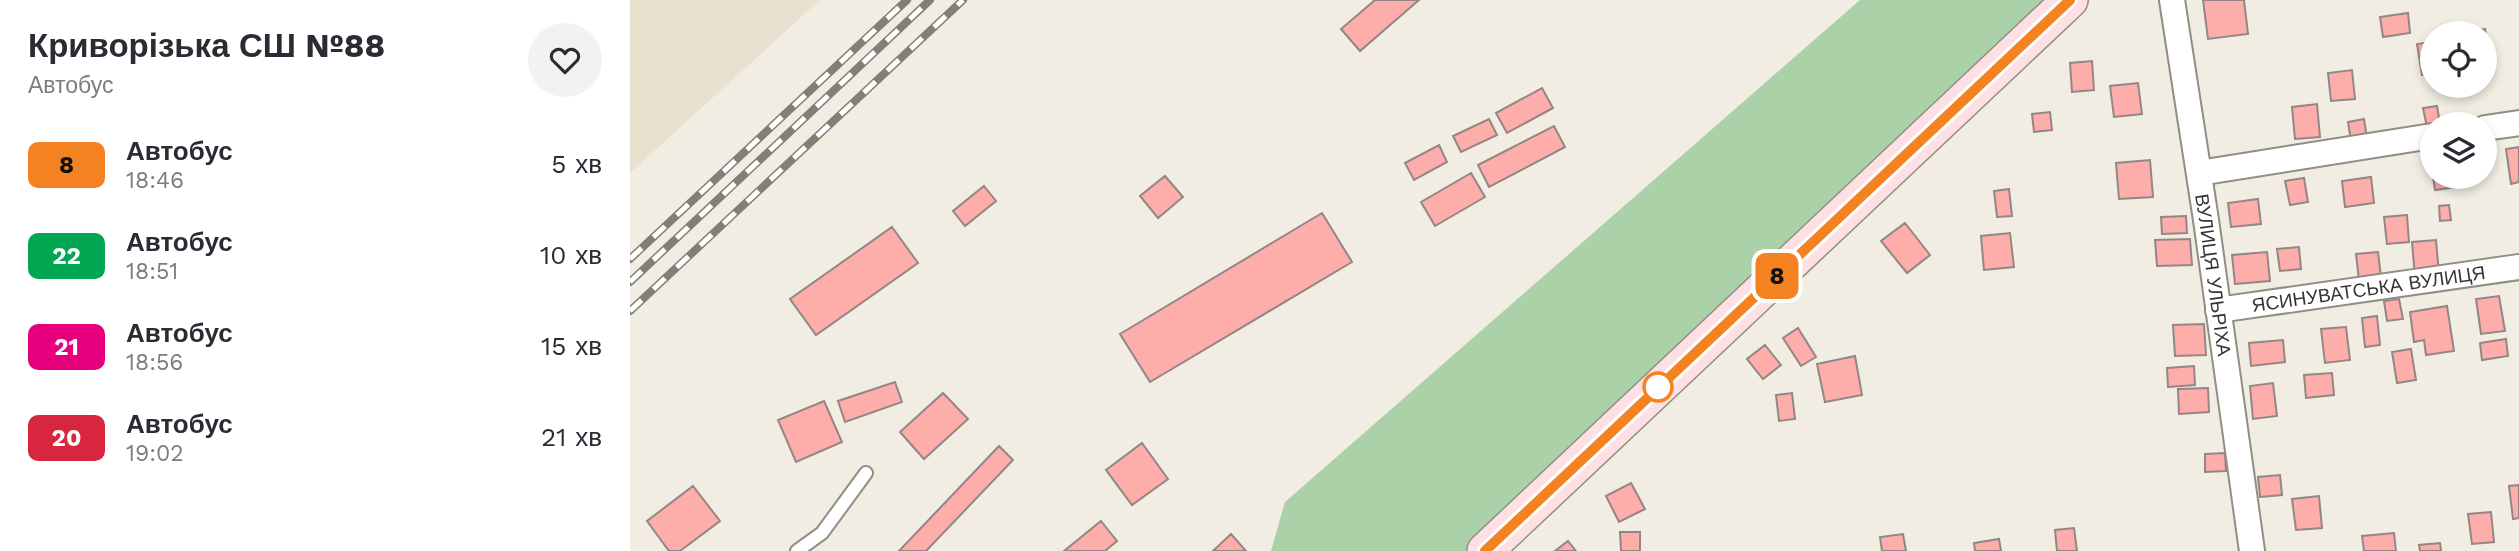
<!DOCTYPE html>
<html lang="uk">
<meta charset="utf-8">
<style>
body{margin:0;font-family:"Work Sans",sans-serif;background:#f2f2f3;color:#2b2b33;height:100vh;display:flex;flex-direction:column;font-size:26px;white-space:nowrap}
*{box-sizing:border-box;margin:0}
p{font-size:23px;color:#7c7c81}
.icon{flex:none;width:38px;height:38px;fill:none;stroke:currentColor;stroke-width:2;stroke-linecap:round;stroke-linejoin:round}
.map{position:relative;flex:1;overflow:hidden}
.side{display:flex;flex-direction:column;background:#fff;width:630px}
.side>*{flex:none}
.badge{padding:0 14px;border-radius:10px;font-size:24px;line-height:46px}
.controls{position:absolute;left:1790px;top:21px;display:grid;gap:14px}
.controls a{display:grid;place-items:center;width:77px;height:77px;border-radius:50%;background:#fff;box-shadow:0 4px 10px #0003;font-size:35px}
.map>.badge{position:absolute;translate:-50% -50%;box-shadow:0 0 0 4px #fff}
.round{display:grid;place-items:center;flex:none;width:74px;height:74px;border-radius:37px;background:#f2f2f3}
.summary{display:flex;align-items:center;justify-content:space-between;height:119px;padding:0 28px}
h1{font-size:33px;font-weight:700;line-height:52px}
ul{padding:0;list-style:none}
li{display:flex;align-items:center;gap:21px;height:91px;padding:0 28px}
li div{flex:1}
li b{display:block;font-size:26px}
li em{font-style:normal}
li .badge{min-width:77px;font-weight:700;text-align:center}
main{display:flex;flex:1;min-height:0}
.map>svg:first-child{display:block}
.built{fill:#e8e1cf}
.green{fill:#aad1a8}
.building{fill:#fdadaa;stroke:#938685;stroke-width:2}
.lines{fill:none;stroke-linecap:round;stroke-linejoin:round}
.lane-casing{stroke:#918e83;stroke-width:16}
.street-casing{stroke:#918e83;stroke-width:28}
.secondary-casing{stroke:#918e83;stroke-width:38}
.lane{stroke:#fff;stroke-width:12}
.street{stroke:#fff;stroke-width:24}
.secondary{stroke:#fee0e4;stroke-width:35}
.rail-casing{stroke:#827f78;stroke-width:8}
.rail{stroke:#fff;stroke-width:5;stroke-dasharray:16;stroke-linecap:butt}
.line-casing{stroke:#fff;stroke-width:16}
.line{stroke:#f58220;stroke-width:10}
.stop-dot{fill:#fff;stroke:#f58220;stroke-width:3.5}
.labels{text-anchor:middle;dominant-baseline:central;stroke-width:5;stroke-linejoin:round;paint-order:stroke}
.street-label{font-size:19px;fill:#373531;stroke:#fff}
</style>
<main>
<section class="side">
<div class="summary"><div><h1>Криворізька СШ №88</h1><p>Автобус</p></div><a class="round"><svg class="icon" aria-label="heart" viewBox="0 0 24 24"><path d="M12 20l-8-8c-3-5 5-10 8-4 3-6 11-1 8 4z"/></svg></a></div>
<ul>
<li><span class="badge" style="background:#f58220;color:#111">8</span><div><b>Автобус</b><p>18:46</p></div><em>5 хв</em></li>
<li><span class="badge" style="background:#00a651;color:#fff">22</span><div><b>Автобус</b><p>18:51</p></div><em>10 хв</em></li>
<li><span class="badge" style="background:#e6007e;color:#fff">21</span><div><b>Автобус</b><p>18:56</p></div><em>15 хв</em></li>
<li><span class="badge" style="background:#d7263d;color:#fff">20</span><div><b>Автобус</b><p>19:02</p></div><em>21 хв</em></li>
</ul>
</section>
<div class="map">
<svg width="1889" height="551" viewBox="0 0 1889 551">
<rect width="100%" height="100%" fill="#f1ede2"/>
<path class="built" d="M0,0h190l-190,173z"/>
<path class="green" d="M1230,0h212l-583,551h-218l14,-49z"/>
<path class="building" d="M745,0h44l-59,51 -19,-22z
M1573,0h41l4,34 -40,5z
M1778,13l2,20 -27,4 -3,-20z
M1855,29l4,23h-4v-19l-18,-1z
M1802,42v31l-10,2 -5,-31z
M1462,61l2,29 -22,2 -2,-29z
M1722,70l3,29 -24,2 -3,-28z
M1508,83l4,31 -28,3 -4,-31z
M912,88l11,20 -46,25 -11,-20z
M1687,104l3,33 -25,2 -3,-32z
M1807,106l3,18 -13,3 -4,-19z
M1420,112l2,18 -18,2 -2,-18z
M859,119l8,16 -36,17 -8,-16z
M1734,119l3,19 -16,3 -3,-19z
M924,126l11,21 -76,40 -11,-22z
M809,145l8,17 -33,18 -9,-17z
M1889,147v35l-8,2 -5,-35z
M1520,160l3,37 -34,2 -3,-36z
M841,173l14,24 -50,29 -14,-24z
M535,176l18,21 -25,21 -18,-22z
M1741,177l3,26 -29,4 -3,-26z
M1803,177h30l1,9 -29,4z
M1674,178l4,24 -18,3 -5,-24z
M354,186l12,15 -31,25 -12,-15z
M1379,189l3,27 -15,1 -3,-26z
M1628,199l3,25 -30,3 -3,-24z
M1819,205l2,15 -11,1 -1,-15z
M692,213l30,49 -202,120 -30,-48z
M1777,215l2,27 -22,2 -3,-27z
M1556,216l1,17 -25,1 -1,-17z
M1275,223l25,32 -23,18 -26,-32z
M262,227l26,36 -102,72 -26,-36z
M1380,233l4,34 -30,3 -3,-34z
M1560,239l2,26 -35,1 -2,-26z
M1806,240l3,34 -24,3 -3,-35z
M1669,247l2,22 -21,2 -3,-22z
M1637,252l3,29 -35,3 -3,-29z
M1748,252l3,25 -22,3 -3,-26z
M1869,296l6,35 -24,3 -5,-35z
M1769,299l4,20 -16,2 -3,-20z
M1817,306l7,45 -28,4 -2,-15 -10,2 -4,-30z
M1747,316l3,29 -15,2 -3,-29z
M1574,324l2,31 -31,1 -2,-31z
M1716,327l4,33 -25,3 -4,-34z
M1168,328l18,29 -15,9 -18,-28z
M1876,339l2,17 -26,4 -2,-17z
M1653,340l2,22 -34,4 -2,-23z
M1135,345l16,20 -18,14 -16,-20z
M1781,349l5,31 -19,3 -5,-31z
M1225,356l7,39 -37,7 -8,-38z
M1564,366l1,19 -27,2 -1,-19z
M1702,373l2,22 -28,3 -2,-23z
M265,382l7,20 -57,20 -7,-21z
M1643,383l4,33 -24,3 -3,-33z
M1578,388l1,24 -30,2 -1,-25z
M313,393l25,26 -44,40 -24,-27z
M1162,393l3,26 -16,2 -3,-26z
M194,401l18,41 -46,20 -18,-42z
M512,443l26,36 -36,26 -26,-35z
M369,446l14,14 -87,91h-27z
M1595,453l1,18 -21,1v-18z
M1650,475l2,20 -22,2 -2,-20z
M1001,483l14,26 -26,13 -13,-26z
M1889,485v33l-6,1 -4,-33z
M63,486l27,35 -40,30h-11l-22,-30z
M1689,496l3,32 -26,2 -4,-31z
M1861,512l3,30 -22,2 -4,-30z
M471,521l16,20 -12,10h-41z
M1444,528l3,23h-20l-2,-21z
M990,532h20v19h-19z
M1764,533l2,18h-32l-2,-15z
M601,534l15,17h-33z
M1273,534l3,17h-24l-2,-14z
M1369,539l2,12h-26l-1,-8z
M938,541l8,10h-21z
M1810,543l1,8h-21l-1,-6z"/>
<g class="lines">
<defs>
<path id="lane" d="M167,551l25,-18 44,-60"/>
<g id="street">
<path id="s1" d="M1542,0l34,220 46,331"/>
<path d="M1855,128l34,-5"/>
<path d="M1569,173l233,-37"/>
<path id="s2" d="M1588,310l301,-43"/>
</g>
<path id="secondary" d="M855,551l585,-551"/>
</defs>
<use href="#lane" class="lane-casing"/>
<use href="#street" class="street-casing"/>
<use href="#secondary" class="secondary-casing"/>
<use href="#lane" class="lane"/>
<use href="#street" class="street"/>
<use href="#secondary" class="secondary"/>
<defs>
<path id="rail" d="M0,259l277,-259
M0,282l300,-282
M0,311l333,-311"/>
</defs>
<use href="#rail" class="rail-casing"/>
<use href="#rail" class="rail"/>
</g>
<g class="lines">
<defs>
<path id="line" d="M855,551l585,-551"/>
</defs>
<use href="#line" class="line-casing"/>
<use href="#line" class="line"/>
</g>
<circle class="stop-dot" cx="1028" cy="387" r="14"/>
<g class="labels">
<g class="street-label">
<text stroke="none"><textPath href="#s1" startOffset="278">ВУЛИЦЯ УЛЬРІХА</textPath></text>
<text stroke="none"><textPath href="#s2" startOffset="152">ЯСИНУВАТСЬКА ВУЛИЦЯ</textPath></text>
</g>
</g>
</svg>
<div class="controls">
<a><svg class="icon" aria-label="locate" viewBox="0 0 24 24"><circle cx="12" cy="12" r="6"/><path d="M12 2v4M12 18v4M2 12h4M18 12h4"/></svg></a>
<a><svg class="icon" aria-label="layers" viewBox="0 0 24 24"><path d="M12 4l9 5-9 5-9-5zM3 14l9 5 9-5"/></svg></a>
</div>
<b class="badge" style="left:1147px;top:276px;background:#f58220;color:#111">8</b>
</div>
</main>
